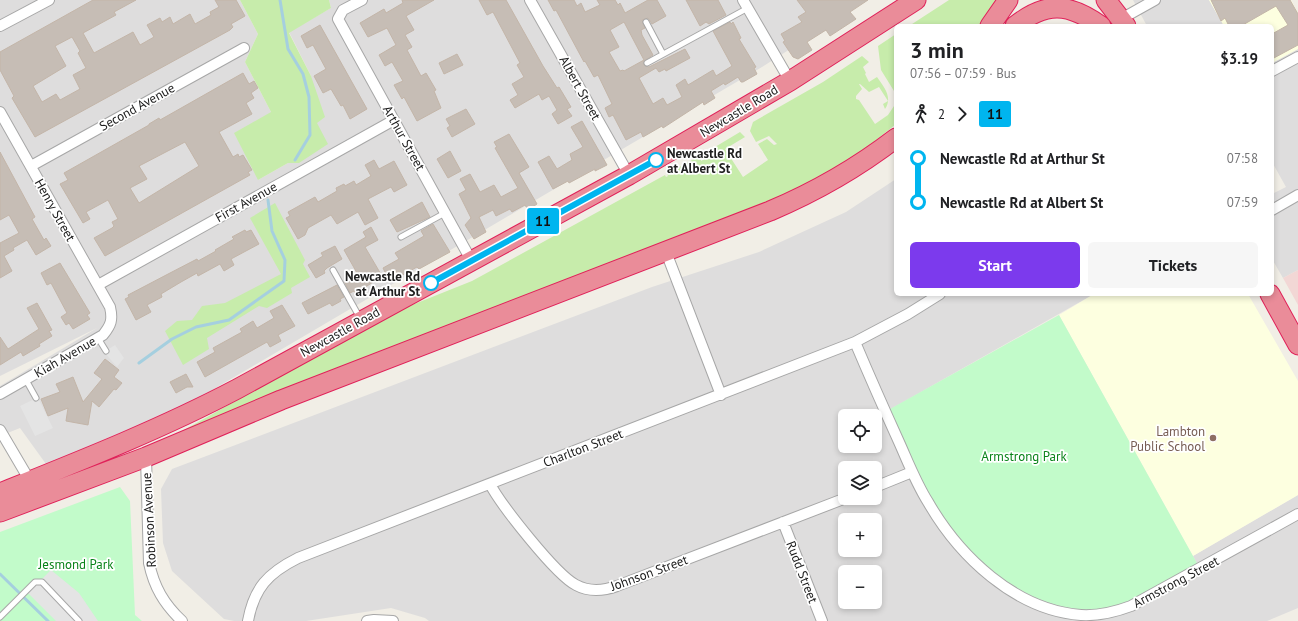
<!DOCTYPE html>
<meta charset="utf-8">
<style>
body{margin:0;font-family:"PT Sans",sans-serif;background:#f6f6f6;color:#202124;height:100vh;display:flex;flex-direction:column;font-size:15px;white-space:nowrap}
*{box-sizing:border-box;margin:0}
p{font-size:13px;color:#757577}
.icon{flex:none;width:22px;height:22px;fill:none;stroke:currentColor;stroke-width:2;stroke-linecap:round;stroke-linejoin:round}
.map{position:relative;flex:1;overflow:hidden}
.side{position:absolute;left:894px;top:24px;width:380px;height:272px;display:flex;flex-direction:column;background:#fff;border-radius:6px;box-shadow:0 2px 6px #0003}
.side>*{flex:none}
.badge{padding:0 8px;border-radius:3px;font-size:14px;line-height:26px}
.controls{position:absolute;left:838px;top:409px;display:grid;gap:8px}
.controls a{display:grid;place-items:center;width:44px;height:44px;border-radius:6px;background:#fff;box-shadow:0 2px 6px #0003;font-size:20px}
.map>.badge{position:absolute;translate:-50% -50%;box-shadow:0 0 0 2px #fff}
.legs{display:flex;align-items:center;gap:6px;height:44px;padding:0 16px;font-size:13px}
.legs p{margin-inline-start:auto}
.headline{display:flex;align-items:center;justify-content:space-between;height:68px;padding:0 16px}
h1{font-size:22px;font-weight:800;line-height:30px}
.primary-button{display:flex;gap:8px;margin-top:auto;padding:8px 16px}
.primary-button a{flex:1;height:46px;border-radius:6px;background:#7c3aed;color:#fff;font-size:16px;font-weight:800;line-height:46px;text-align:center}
.primary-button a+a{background:#f6f6f6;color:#202124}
ul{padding:0 16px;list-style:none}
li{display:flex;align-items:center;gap:14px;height:44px;font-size:15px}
li i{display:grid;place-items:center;width:6px;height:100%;margin:0 5px;background:currentColor}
li i::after{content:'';width:10px;height:10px;margin:-5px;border:3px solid;border-radius:50%;background:#fff}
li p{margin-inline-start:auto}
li:first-child i{background:linear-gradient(#0000 50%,currentColor 0)}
li:last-child i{background:linear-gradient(currentColor 50%,#0000 0)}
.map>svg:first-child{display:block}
.residential{fill:#dedddd;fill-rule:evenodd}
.commercial{fill:#f2d7d5}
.education{fill:#fdffe0}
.grass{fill:#c7ecab}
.park{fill:#c2fbca}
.parking{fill:#e4e4e4}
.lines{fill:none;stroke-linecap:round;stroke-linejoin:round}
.stream{stroke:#a5cfdf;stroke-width:3}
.building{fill:#c6bdb5;stroke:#c3b5a8;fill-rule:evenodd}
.lane-casing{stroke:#a7a7a7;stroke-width:7}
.street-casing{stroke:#a7a7a7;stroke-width:12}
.highway-casing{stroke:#e02159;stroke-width:21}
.lane{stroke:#fff;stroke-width:5}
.street{stroke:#fff;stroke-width:10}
.highway{stroke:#ea8c99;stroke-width:19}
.line-1-casing{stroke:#fff;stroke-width:9}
.line-1{stroke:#00b5ef;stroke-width:6}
.stop-1-dot{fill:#fff;stroke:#00b5ef;stroke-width:2}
.education-dot{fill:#8d6e63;stroke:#fff;stroke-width:1.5}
.labels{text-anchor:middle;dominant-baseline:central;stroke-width:3.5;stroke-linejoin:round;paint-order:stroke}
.street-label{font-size:13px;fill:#202020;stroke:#fff}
.stop-label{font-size:13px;font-weight:bold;fill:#202020;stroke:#fff;text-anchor:start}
.education-label{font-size:13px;fill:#785e54;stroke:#fff;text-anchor:end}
.park-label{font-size:13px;fill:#098319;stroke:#fff}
</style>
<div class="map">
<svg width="1298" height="621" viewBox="0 0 1298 621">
<rect width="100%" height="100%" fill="#f1eee6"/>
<path class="residential" d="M0,0h240l18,34 -13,28 26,50 -13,68 30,-17h11l17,-40 -5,-47 -22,-44 42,-24 -2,-8h538l-105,67 -577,339 -139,58 -26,-36 -20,8v-50l97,-58 -97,48z
M1133,0h76l15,26h-77z
M1298,49v221l-15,8 -11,-19v-65l14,-7 -14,-25v-99z
M896,179v115h198l-203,115 33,76 21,35 15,19 32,32 30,20 175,-27 -4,-8 105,-61v113l-31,13h-838l-4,-3 -34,-10 -85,13h-72l-10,-2 -52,-48 -9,-28 -2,-54 11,-20 480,-182 107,-35 87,-40zM845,416h30v30h-30zM845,468h30v30h-30zM845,520h30v30h-30zM845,572h30v30h-30z"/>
<path class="commercial" d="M1298,270v35l-15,-27z"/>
<path class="education" d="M1209,0h82l7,13v36l-26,14v-37h-48z
M1094,294h154l50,87v114l-105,61 -134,-241z"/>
<path class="grass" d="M240,0h89l2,8 -42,25 22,43 14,41 -8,6 11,21 -29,19h-11l-30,17 -24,-47 37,-21 -26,-50 13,-28z
M949,0h50l-17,26h-73z
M896,34v64l-2,-7 -13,-21 -3,-24z
M862,56l7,6 -6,5 3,6 -1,1 4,8 8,-5c7,10 16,20 8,32l-2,-5 5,-3 -9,-14 -10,5 -9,-8h-1l3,5 -6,7v3l3,1 16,24 13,-9 8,-12v21l-42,34 -67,37 -619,244 224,-126 80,-32 193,-106 1,2 2,-1 -1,-2 34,-19v6l16,-9 -2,-5 25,-15 5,5 -20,12 18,28 25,-17 -10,-16 9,-5 7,6 3,-1 -8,-8 -13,6 -6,-11 3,-9 70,-40z
M275,203l30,57 -2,4 7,13 -19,11 1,5 -25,15 -8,-2 -52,32 2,11 -26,16 -18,-34 12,-10 15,-1 10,-14 23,-3 56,-29 -31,-56z"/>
<path class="park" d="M1059,315l139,250c-25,13 -57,36 -84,42 -68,14 -131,-34 -169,-86 -23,-34 -38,-75 -55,-112z
M120,487l10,14 5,114 7,6h-142v-89z"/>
<path class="parking" d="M115,345l9,13 -7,9 -13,-15z
M39,397v3l14,28 -18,8 -15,-30z
M51,570l28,23 19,28h-42l-28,-28z"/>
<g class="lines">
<path class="stream" d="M280,0l8,49 15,25 6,23 1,38 -15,25
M139,363l33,-24 24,-12 33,-7 55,-39 1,-21 -13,-29 -4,-31
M0,574l48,47"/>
</g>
<path class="building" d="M93,0h43l-22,12 2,3 -33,18 11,20 39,-21 7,13 14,-8 -7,-12 13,-7 2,4 8,-5 3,7 17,-10 5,10 16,-9 -1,-3 9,-5 -4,-7h21l9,16 -14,8 2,3 -3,3 -195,107 -23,-39 2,-2 -14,-26v-18zM72,37l8,14 -2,2 8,15 -13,7 7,14 -20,11 -4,-6 -14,8 -9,-16 33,-20 -11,-20z
M402,0h32l-28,16 8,14 -9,5 7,12 -5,3 14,26 5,-3 10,17 -2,1 7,17 -24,13 -13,-24 -2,2 -8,-14 9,-4 -11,-19 -7,4 -6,-11 17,-10 -9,-17 -19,9 -8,-14 24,-14 2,4 17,-10z
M479,0h27l37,66 14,22 2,-1 12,20 -4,2 5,7 -14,8 -6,-10 5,-4 -8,-14 -7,4 -3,-6 -24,14 -5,-8 8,-5 -6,-11 12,-7 -7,-12 3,-2 -27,-51 -6,3z
M548,0h26l3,6 4,-3 4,9 15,-7 -3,-5h18l3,5 2,-2 5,10 23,-13h9l9,16 -14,8 -4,-6 -6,2 3,8 -4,2 1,5 11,20 -9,6v4l5,2 36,-18 5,9 -24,13 -1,-2 -6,3 -3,-4 -17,10 14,26 10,-6 4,7 15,-8 -6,-12 9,-6 3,6 25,-15 3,6 16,-10 -19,-35 17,-9 1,2 2,-2 8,16 -2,1 17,28 -2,1 3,6 -14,8h-2l-3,-5 -13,8 -1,-2 -13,8 4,7 -11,7 -1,-3 -40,26 -1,-2 -19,11 -2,-5 -15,8 -13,-25 -4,2 -4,-9 7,-4 -14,-29 -4,2 -9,-16 -1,1 -28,-52 -2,1zM624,22l20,38 -20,11 -1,-1 -3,1 -11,-19 10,-5 -9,-17z
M686,0h32l8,15 -17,9 -3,-2 -6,4z
M797,0h71l-18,12 6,7 -26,17 -4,-6 -19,12 5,8 -14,9 -5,-2 -10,-15 2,-1 -4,-7 21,-12 -4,-5 8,-5z
M1211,0h79l8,14v31l-26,14v-25l16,-9 -12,-19 -35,20h-12l-4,-8 -4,3z
M320,25l47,84 -17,10 -7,-14 -2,1 -10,-17 -8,4 -9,-17 12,-7 -13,-24 -6,3 -6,-12z
M457,54l6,11 -19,9 -5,-11z
M243,73l6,11 5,-3 4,7 -7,5 3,5 -8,5 6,11 -33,18 14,25 5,-3 1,3 4,-2 9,15 -4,2 2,3 -145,81 -11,-18 18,-10 2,-2 -2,-4 6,-3 -10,-19 -22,12 4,7 -7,4 -23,-39 8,-4 -4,-7 85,-48v-1l10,-6 1,2zM185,142l14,24 -60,37 -9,-15 17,-9 -8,-13z
M466,109l9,15 -23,13 -5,-9 3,-2 -4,-7z
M582,121l25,44 -12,6v-2l-26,14 -1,-2 -15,8 -15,-27 11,-6 8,13 15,-9 -2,-6 13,-7 -12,-20z
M509,134l20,33 -10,6 18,31 -9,6 -3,-5 -13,7 -2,-3 -14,7 -3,-6 -14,7 7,15 -12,7 -9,-14 6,-7 -12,-24 7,-4 -6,-11 10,-5 10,18 14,-7 7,12 17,-9 -23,-40 2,-1 -3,-5z
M450,151l11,20 -13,7 -11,-19z
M0,152l35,65 -3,2 12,21 2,-2 5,8 -15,9 -9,-15 -14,8 1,2 -10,6 8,15 -12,7v-35l19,-10 -10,-18 -9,5z
M374,160l5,9 15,-8 13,24 -13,7 -3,-5 -23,12 10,19 -13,7 -7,-13 -21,12 -6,-9 -23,13 -3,7 -7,4 -12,-21 4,-2 -2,-4 27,-15 3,5 19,-11 -1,-3 8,-4 1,2 9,-5 2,4 15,-9 -6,-11z
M422,202l8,15 -33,15 -7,-12z
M433,224l17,28 -31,17 -2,-2 -18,10 -3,-6 -9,5 -4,-8 16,-9 -4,-6 29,-17 -3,-5z
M371,227l7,13 -13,7 17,29 -27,18 -1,-3 -4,2 -6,-12 13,-8 -13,-23 22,-13 -3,-5z
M245,230l1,2 5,-2 8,14 -28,15 3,6 -10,6 -4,-7 -22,12 -1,-3 -16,9 -20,12 1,3 -15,8 4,7 -15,8 -11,-21 4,-2 -1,-2 42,-22 27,-14 1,2 18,-10 -1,-1 19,-11 -2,-2z
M335,246l7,13 -15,9 -3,3 1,2 -9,5 -8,-13 15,-9 -2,-3z
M60,263l30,50 -3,2 3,4 -17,10 -4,-6 -3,2 -5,-8 6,-4 -16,-30 -4,2 -6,-12z
M337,285l7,12 -4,2 1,2 -9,5 -2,-3 -22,11 -6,-11z
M37,303l15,27 -3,1 3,5 -13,8 1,2 -17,10 -2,-4 -21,13v-28l8,12 31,-20 -12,-21z
M282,305l13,21 -17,9 3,6 -11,6 -3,-5 -62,35 -8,-15 18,-10 -2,-4 29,-16 -2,-3 13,-8 4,7 17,-10 -4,-7z
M105,359l14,11 -5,7 8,6 -6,7 -2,-1 -15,18 -7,-6 -4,24 -22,-4 2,-13 -20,8 -7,-17 19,-7 -4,-8 17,-7 10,25 19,-23 -8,-6z
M186,374l7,13h-6l-11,6 -6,-11z"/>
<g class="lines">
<defs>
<path id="lane" d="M646,22l17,32
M647,63l101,-55
M401,237l44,-24
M333,270l27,48
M98,338l8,13
M26,380l10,18
M0,617l35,-35h7l37,39"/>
<path id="street" d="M362,0l-19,10 -5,9 133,241
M530,0l99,175
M743,0l47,81
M1121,19l34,-19
M0,26l49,-26
M1272,71l26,-14
M0,112l110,195c3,13 1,18 -7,28l-103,59
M31,166l213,-118
M1272,210l26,-15
M666,252l55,143
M98,285l296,-165
M855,342c14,33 29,67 44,100 9,20 17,41 29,60 31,54 87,108 153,113 17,1 34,-3 50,-9l167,-92
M0,430l30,51
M146,457l3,106c5,24 15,41 33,58
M490,484c11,21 66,91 86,101 13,7 27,6 41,1l229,-88
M875,487l37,-15
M783,522l39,99
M248,621c6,-33 20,-48 50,-63l557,-216 53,-28 32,-20
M367,621l7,-1 19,1"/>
<path id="highway" d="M1106,0l20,26
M990,26l18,-26
M1015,26c31,-25 54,-23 86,0
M1270,294l28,51
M0,493c80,-32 161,-64 237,-104l392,-214 161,-94 126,-81
M0,512l146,-55 135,-57 489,-189c45,-19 87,-43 126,-73"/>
</defs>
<use href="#lane" class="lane-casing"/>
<use href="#street" class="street-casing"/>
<use href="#highway" class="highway-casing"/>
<use href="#lane" class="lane"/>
<use href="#street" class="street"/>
<use href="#highway" class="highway"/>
</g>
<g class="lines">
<defs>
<path id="line-1" d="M431,283l225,-123"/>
</defs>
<use href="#line-1" class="line-1-casing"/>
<use href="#line-1" class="line-1"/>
</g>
<g class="stop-1-dot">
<circle cx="656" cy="160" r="7"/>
<circle cx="431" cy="283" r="7"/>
</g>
<circle class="education-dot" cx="1213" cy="438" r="4"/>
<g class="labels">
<g class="street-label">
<text transform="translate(580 88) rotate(61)">Albert Street</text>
<text transform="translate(137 107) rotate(-29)">Second Avenue</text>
<text transform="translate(739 111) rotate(-31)">Newcastle Road</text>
<text transform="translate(404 138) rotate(61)">Arthur Street</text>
<text transform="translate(246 202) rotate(-29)">First Avenue</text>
<text transform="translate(55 210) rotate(61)">Henry Street</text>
<text transform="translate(340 332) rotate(-29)">Newcastle Road</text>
<text transform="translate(65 357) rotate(-30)">Kiah Avenue</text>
<text transform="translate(583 448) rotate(-21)">Charlton Street</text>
<text transform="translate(149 520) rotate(-93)">Robinson Avenue</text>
<text transform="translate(802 572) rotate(69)">Rudd Street</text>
<text transform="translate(649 573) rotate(-20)">Johnson Street</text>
<text transform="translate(1176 582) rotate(-28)">Armstrong Street</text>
</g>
<g class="stop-label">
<text x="667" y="153">Newcastle Rd<tspan x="667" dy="15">at Albert St</tspan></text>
<text x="420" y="276" text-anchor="end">Newcastle Rd<tspan x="420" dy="15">at Arthur St</tspan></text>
</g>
<g class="education-label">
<text x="1205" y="431">Lambton<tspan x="1205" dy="15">Public School</tspan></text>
</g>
<g class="park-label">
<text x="1024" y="456">Armstrong Park</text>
<text x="76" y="564">Jesmond Park</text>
</g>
</g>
</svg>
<div class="controls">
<a><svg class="icon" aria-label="locate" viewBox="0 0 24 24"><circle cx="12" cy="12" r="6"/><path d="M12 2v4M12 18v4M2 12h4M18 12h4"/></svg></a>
<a><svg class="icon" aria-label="layers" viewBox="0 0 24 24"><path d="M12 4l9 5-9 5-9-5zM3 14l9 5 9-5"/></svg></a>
<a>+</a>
<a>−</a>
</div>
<b class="badge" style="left:543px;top:221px;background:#00b5ef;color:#111">11</b>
<section class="side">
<div class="headline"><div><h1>3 min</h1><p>07:56 – 07:59 · Bus</p></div><b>$3.19</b></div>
<div class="legs"><svg class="icon" aria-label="walk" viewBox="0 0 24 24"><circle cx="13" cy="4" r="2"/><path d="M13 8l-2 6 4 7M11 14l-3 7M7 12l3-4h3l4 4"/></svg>2<svg class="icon" aria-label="forward" viewBox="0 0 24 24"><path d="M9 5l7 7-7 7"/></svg><b class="badge" style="background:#00b5ef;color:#111">11</b></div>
<ul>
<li><i style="color:#00b5ef"></i><b>Newcastle Rd at Arthur St</b><p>07:58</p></li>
<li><i style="color:#00b5ef"></i><b>Newcastle Rd at Albert St</b><p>07:59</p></li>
</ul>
<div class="primary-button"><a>Start</a><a>Tickets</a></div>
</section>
</div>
